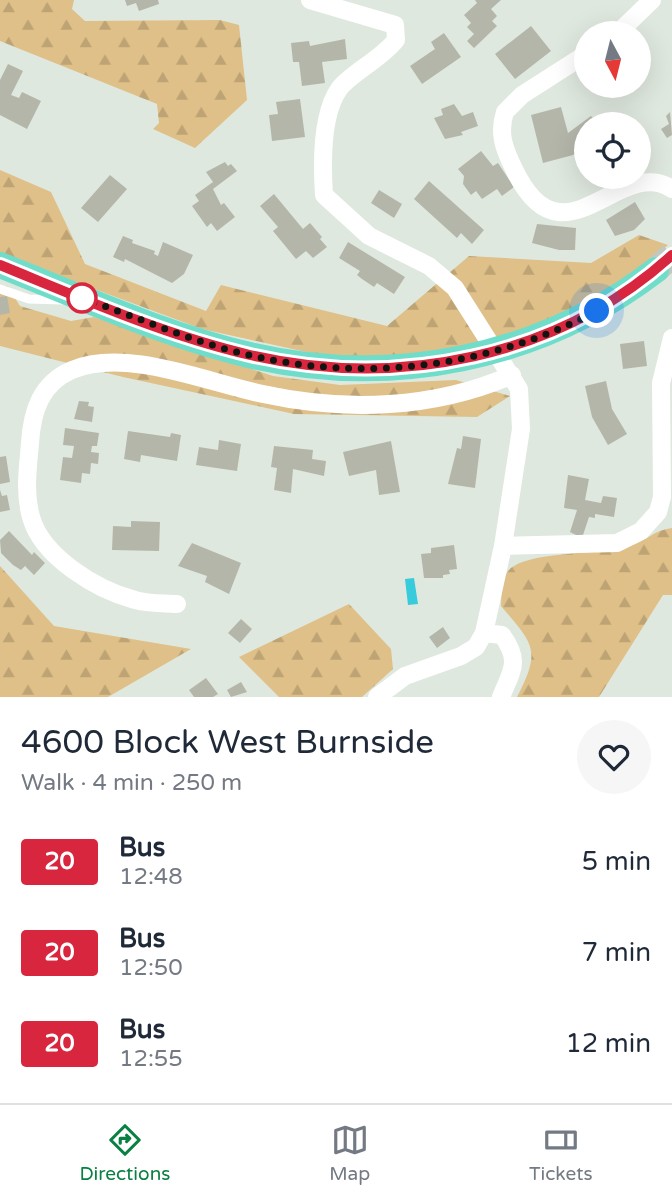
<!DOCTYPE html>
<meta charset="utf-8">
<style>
body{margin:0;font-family:"Varela Round",sans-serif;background:#f6f6f7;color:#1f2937;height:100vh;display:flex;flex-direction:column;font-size:26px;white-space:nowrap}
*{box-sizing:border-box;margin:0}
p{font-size:23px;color:#747a83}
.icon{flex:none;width:38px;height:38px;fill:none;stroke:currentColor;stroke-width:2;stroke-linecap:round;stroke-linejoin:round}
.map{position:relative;height:697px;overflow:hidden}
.panel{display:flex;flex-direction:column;background:#fff;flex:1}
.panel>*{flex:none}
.badge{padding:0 14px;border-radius:5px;font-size:24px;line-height:46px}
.needle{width:46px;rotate:173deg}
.buttons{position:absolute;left:574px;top:21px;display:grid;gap:14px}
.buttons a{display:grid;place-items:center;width:77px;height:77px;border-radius:50%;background:#fff;box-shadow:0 7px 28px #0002;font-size:35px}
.you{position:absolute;width:35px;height:35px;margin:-18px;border:5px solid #fff;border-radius:50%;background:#1a73e8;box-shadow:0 0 0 10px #1a73e833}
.map>.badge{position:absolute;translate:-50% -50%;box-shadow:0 0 0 4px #fff}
.round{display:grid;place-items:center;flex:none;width:74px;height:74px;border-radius:37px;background:#f6f6f7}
.headline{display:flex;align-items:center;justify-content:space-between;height:119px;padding:0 21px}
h1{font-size:33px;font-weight:600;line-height:52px}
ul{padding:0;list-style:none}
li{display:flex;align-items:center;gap:21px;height:91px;padding:0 21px}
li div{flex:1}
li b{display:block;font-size:26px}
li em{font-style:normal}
li .badge{min-width:77px;font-weight:700;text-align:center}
.menu{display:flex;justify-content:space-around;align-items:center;height:98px;border-top:2px solid #e0e1e3;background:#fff;font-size:19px;color:#747a83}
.menu a{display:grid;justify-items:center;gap:4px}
.menu .selected{color:#0b8043}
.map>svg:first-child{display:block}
.forest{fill:url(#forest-firs)}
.water{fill:#37cbdb}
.building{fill:#b5b6aa}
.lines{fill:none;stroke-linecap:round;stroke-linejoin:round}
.primary-tunnel{stroke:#c0c8bf;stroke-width:26;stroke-dasharray:26 13;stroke-linecap:butt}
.service{stroke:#fff;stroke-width:9}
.minor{stroke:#fff;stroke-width:18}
.primary{stroke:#6fddca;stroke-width:26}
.line-casing{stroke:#fff;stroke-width:16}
.line{stroke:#d7263d;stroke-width:10}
.walk{stroke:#111411;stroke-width:7;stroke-dasharray:0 12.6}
.stop-dot{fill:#fff;stroke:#d7263d;stroke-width:3.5}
</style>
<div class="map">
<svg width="672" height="697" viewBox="0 0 672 697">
<defs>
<pattern id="forest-firs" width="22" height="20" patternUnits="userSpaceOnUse" patternTransform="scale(1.75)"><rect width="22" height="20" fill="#dfc088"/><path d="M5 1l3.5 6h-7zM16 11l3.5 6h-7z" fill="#bea474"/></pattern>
</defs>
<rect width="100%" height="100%" fill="#dfe8de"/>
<path class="forest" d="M0,0h74l-2,9 13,12 135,-1 19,5 8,75 -52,48 -42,-19 6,-6 -2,-19 -157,-63z
M0,170l51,22 34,72 121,47 15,-26 166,41 82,-70 122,7 48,-28 29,10 -59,49 -106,49 -86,16h-79l-136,-30 -202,-75z
M0,285l8,2 12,19 51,15 23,-4 179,59 67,9 116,-5 54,16 -33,21 -183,-3 -171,-37 -123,-31z
M672,528v67h-9l-64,102h-82c25,-48 16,-53 -16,-91 1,-14 -1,-32 13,-40 22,-14 84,-12 113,-19 18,-5 27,-17 45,-19z
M0,566l54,60 137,23 -83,48h-108z
M349,604l42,45 2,20 -31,28h-83l-40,-40z"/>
<path class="water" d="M414,578l4,26 -10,1 -3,-26z"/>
<path class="building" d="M125,0h33l1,4 -20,7 -3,-8 -9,3z
M475,0h26l-10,9 6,7 -5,5 5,5 -23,22 -7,-7 7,-7 -7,-7 4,-4 -7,-8 13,-12z
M531,26l20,25 -36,28 -20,-25z
M444,33l17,24 -39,27 -12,-18 25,-17 -4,-7z
M345,39l2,20 -25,3 3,21 -23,3 -3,-24h-6l-2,-19 18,-2 1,5z
M639,46l9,9 -5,6 4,6 -8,5z
M8,64l15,7 -12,24 8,3 3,-6 19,9 -14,28 -27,-14v-35z
M300,99l5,38 -33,4 -3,-26 9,-1 -2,-12z
M454,104l8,12 11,-4 5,14 -17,6 2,3 -18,4 -11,-21 9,-3 -2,-6z
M561,107l7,26 23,-17 7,8h-12v21l-13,10 -30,8 -12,-48z
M670,112l2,23 -5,3 -6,-9 8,-5 -3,-8z
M481,151l12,15 5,-3 16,24 -12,9 -5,-7 -15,10 -6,-8 -5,4 -8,-11 1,-8 -6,-7z
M225,162l3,4 3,-2 6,7 -24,18 8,16 3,-2 11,14 -18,14 -6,-8 -4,4 -15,-21 7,-5 -4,-6 18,-13 -7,-10z
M110,175l17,14 -29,33 -17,-14z
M429,181l55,49 -12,14 -11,-11 -4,5 -43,-39z
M379,190l23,14 -8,14 -23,-15z
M274,194l29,35 7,-6 12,14 -2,2 7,8 -14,11 -7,-7 -10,8 -23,-28 5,-4 -18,-21z
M635,202l10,17 -11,11 -19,6 -9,-16z
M537,224l39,4 -1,22h-16l-27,-7z
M123,236l10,4 -1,3 23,8 -1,3 4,2 5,-14 30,13 -9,19 -12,9 -47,-24 -1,3 -11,-5z
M348,242l57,35 -11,17 -17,-11 -3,4 -12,-8 -5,-4 3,-4 -21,-13z
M7,296l3,17 -10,2v-18z
M644,341l3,25 -24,3 -3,-25z
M606,381l6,28 15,25 -19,11 -16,-28 -7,-31z
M79,401l10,1 -1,4 6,1 -2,15 -18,-3z
M65,428l34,5 -2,13h-5l-1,6 8,1 -1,11 -7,-1 -1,11 -8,-1 -1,10 -21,-3 3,-23 9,1 2,-12 -11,-1z
M128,431l42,6 1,-4 10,2 -4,26 -36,-6 -1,7 -16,-3z
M463,436l18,3 -6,49 -27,-4 9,-36 4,1z
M219,440l22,4 -4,27 -41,-6 3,-18 19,3z
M391,441l9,51 -21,3 -3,-25 -27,6 -6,-24z
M274,446l39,4 -1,9 14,2 -2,15 -31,-7 -2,24 -17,-3 3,-22 -6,-1z
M6,456l4,26 -10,2v-27z
M568,475l21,4 -4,21 16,3 2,-7 14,2 -3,19 -19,-3v4l-6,-1 -7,21 -12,-6 7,-22 -13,-2z
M0,490l2,6 5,-1 3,15 -10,2z
M131,521l29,1 -1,29 -47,-1 1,-24 18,1z
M9,531l23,24 2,-3 11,11 -11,12 -9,-9 -4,4 -8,-5 -12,-12 -1,-13z
M192,543l49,20 -12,31 -24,-12 2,-6 -29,-10z
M454,545l3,24 -8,1 1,4 -7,1v3h-19l-3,-24 10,-1v-5z
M241,619l11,10 -12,14 -12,-10z
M443,627l7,11 -13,10 -8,-11z
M206,678l12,16 -5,3h-19l-5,-7z
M241,682l6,10 -16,5 -4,-7z"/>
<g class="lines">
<path class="primary-tunnel" d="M656,270l16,-15"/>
<path class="service" d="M0,289l29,10 33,1"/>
<path class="minor" d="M310,0l85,25 1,15c-16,20 -45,33 -57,49 -18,26 -17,76 -15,106l45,41 60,30 26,22 64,101 2,40 -18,117 -19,87 -8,14 -15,9 -56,20 -28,21
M618,33l34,-33
M586,54l-64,41 -17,17c-7,21 -1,37 9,57 49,103 105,-15 158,20
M503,546l114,-3 24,-12 17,-19 4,-15 -1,-114 11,-45
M177,604c-13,-1 -29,0 -42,-4 -38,-10 -93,-43 -104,-83 -7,-25 -3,-49 -1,-74 2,-32 11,-60 42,-73 54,-23 136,13 191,24 83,18 171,15 249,-19
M484,633l18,2c19,26 10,35 -1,62"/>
<path class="primary" d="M0,265c81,32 164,70 249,90 142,33 291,4 407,-85"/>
</g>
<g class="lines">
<defs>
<path id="line" d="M0,265c81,33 164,70 250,90 147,34 309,3 422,-100"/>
</defs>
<use href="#line" class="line-casing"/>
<use href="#line" class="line"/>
<path class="walk" d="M82,298c55,19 110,44 167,57 117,28 241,12 348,-44"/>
</g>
<circle class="stop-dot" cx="82" cy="298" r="14"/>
</svg>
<div class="buttons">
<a><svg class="needle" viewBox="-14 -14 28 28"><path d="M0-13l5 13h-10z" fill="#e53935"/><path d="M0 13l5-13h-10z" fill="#747a83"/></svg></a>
<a><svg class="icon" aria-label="locate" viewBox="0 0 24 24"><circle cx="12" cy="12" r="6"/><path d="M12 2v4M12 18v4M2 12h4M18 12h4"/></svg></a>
</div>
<div class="you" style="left:597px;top:311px"></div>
</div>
<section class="panel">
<div class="headline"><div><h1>4600 Block West Burnside</h1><p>Walk · 4 min · 250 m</p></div><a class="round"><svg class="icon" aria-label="heart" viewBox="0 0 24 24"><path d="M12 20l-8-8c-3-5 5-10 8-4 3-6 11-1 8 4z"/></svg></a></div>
<ul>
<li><span class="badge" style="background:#d7263d;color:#fff">20</span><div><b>Bus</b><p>12:48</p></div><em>5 min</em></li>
<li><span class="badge" style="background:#d7263d;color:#fff">20</span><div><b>Bus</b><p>12:50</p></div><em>7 min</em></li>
<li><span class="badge" style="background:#d7263d;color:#fff">20</span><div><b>Bus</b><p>12:55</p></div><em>12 min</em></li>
</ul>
</section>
<nav class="menu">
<a class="selected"><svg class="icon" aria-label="directions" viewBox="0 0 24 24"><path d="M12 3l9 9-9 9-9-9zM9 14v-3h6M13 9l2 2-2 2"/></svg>Directions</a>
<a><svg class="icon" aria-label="map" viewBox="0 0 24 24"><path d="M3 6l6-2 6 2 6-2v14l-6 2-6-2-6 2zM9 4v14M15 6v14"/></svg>Map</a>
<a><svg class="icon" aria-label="tickets" viewBox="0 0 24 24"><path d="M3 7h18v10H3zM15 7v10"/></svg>Tickets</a>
</nav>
